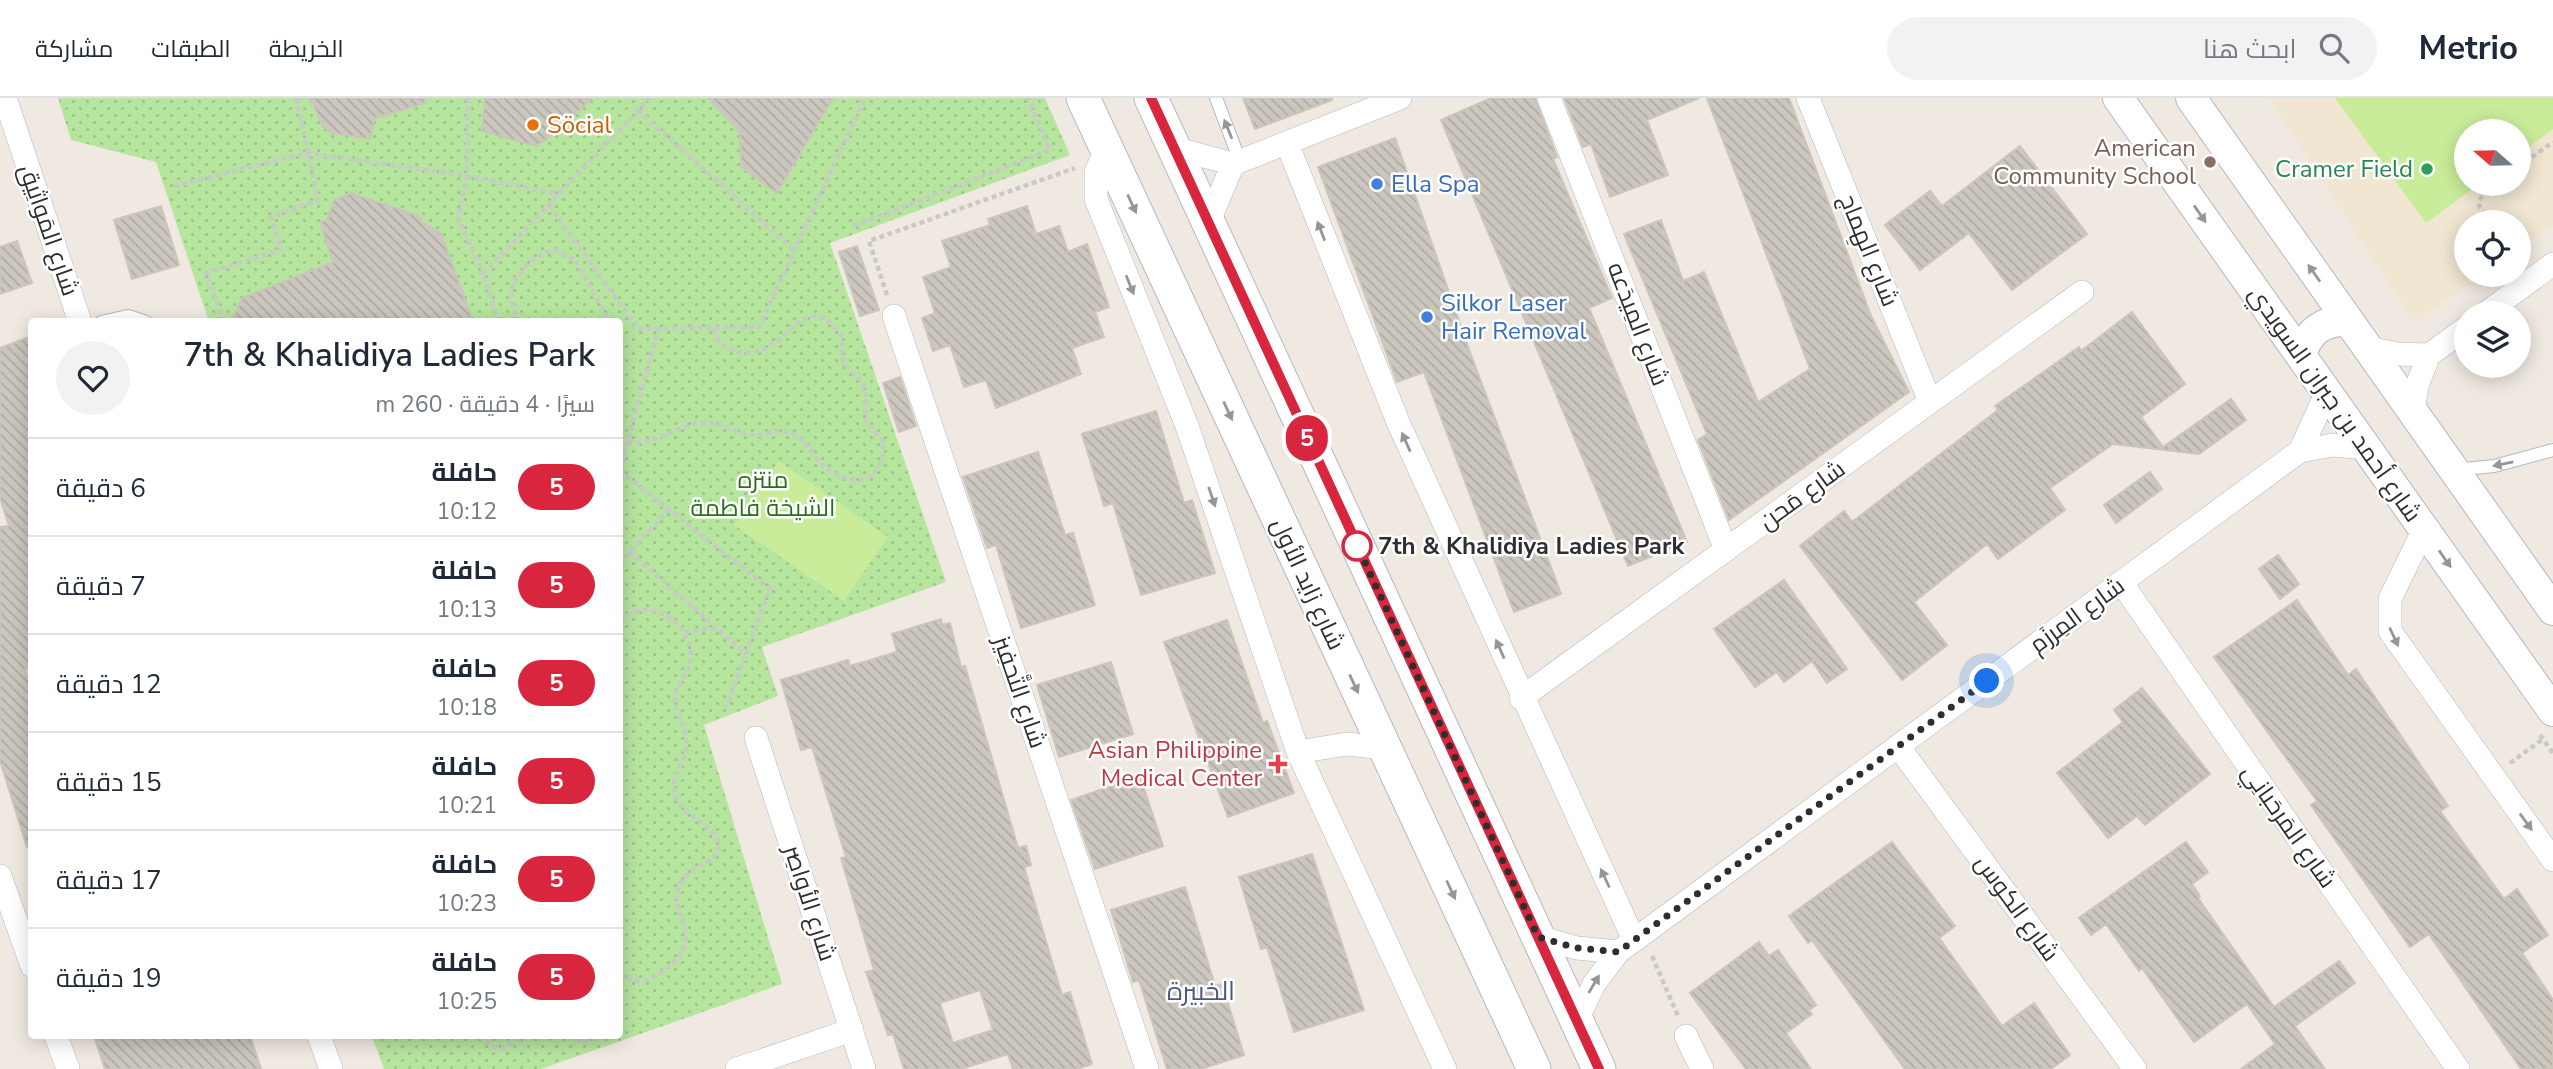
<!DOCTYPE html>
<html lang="ar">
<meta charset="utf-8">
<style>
body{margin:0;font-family:"Nunito Sans",Cairo,sans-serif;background:#f2f2f3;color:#1f2937;direction:rtl;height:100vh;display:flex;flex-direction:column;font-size:26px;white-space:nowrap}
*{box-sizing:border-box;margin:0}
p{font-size:23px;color:#747a83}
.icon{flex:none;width:38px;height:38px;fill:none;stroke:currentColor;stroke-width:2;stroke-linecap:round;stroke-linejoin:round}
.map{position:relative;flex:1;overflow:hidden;direction:ltr}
.sheet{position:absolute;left:28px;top:220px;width:595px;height:721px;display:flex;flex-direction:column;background:#fff;border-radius:7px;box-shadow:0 4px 18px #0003;direction:rtl}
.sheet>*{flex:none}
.badge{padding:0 14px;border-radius:23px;font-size:24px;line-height:46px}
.needle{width:46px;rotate:290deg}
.fabs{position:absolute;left:2454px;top:21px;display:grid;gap:14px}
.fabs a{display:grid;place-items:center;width:77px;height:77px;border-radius:50%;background:#fff;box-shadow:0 4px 18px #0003;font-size:35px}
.you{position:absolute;width:35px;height:35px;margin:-18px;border:5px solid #fff;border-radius:50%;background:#1a73e8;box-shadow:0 0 0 10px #1a73e833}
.map>.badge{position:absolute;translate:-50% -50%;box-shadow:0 0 0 4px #fff}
.round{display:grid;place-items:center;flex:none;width:74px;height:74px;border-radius:37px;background:#f2f2f3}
.summary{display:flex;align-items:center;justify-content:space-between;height:119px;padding:0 28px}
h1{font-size:33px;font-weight:600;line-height:52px}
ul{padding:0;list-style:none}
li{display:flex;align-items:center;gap:21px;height:98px;padding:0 28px;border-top:2px solid #e0e1e3}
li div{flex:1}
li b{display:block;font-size:26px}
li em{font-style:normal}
li .badge{min-width:77px;font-weight:700;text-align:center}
header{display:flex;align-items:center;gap:42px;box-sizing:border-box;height:98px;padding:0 35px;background:#fff;border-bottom:2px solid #e0e1e3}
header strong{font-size:33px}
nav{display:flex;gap:38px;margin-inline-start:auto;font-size:24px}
.search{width:490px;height:63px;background:#f2f2f3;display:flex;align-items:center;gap:18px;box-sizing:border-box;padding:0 24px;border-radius:38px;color:#747a83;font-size:26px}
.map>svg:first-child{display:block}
.education{fill:#f0e6d1;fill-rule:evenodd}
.park{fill:url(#park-dots)}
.pitch{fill:#c9ec9a}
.building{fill:url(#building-back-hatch);stroke:#cbc5ba;stroke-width:2;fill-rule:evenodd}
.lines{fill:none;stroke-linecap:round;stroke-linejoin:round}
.service-casing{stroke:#b4b7c1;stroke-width:14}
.minor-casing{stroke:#b4b7c1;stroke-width:24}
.tertiary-casing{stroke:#b4b7c1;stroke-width:32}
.secondary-casing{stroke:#b4b7c1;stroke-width:35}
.path{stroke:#c9c9c9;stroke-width:4.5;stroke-dasharray:5 3.5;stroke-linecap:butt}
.service{stroke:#fff;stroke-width:12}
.minor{stroke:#fff;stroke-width:23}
.tertiary{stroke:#fff;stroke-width:30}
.secondary{stroke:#fff;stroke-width:33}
.oneway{fill:#969696}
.line-casing{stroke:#fff;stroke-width:16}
.line{stroke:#d7263d;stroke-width:10}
.walk{stroke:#2e2e2e;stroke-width:7;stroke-dasharray:0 12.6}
.food-dot{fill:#e8710a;stroke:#fff;stroke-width:2.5}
.education-dot{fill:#8d6e63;stroke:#fff;stroke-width:2.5}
.leisure-dot{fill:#2e9e5b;stroke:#fff;stroke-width:2.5}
.shop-dot{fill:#3f7fe0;stroke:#fff;stroke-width:2.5}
.stop-dot{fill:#fff;stroke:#d7263d;stroke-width:3.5}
.health-dot{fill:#e0444e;stroke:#fff;stroke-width:2.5}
.labels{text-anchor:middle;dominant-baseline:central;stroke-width:5;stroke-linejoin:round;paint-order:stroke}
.food-label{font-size:24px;fill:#c56008;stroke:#fff;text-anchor:start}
.education-label{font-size:24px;fill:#785e54;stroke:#fff;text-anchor:end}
.leisure-label{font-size:24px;fill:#27864d;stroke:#fff;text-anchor:end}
.shop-label{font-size:24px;fill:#366cbe;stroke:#fff;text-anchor:start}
.street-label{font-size:24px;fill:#2e2e2e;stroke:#fff}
.park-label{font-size:24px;fill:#2c6e1b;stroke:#fff}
.stop-label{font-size:24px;font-weight:bold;fill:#2e2e2e;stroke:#fff;text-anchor:start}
.health-label{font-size:24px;fill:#be3a42;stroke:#fff;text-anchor:end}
.neighbourhood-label{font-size:26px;fill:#4d5680;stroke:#fff}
</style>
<header>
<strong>Metrio</strong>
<div class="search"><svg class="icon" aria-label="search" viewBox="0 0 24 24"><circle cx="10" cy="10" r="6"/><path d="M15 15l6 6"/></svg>ابحث هنا</div>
<nav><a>الخريطة</a><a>الطبقات</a><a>مشاركة</a></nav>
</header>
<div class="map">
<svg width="2553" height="971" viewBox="0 0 2553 971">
<defs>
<pattern id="park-dots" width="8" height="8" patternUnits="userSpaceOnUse" patternTransform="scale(1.75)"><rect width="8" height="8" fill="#b6e59e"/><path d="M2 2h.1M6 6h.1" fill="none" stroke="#9dc588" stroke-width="1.8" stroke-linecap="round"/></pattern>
<pattern id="building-back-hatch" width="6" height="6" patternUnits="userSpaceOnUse" patternTransform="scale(1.75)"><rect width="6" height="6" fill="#cbc7bf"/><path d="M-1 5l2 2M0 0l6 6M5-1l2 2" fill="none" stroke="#afaba4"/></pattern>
</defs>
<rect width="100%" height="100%" fill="#efe9e1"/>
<path class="education" d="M2269,0h284v127l-35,24v-27h-52v53h16l-68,48zM2466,33h52v53h-52z"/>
<path class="park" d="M58,0h987l25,57 -240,88 116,339 -184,65 16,49 -74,29 78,259 -241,85h-157l-12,-33h248v-714h-411l-53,-160 -85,-22z"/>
<path class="pitch" d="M2335,0h218v31l-35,26v-24h-52v53h13l-53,39z
M779,363l109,76 -44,64 -110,-76z"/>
<path class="building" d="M310,0h114l1,5 -50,15 -5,21 -38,-6 -9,-7z
M485,0h106l-27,29 -28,19 -54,-15z
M708,0h125l-56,95 -36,-26 -1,-35z
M1243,0h89v2l-77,29z
M1491,0h44l22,59 -4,2 59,139 -23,10 98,234 -59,24 -187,-446z
M1564,0h135l-52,22 21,55 -58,22 -19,-53 -8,3z
M1707,0h82l82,218 38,76 -180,128 -31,-80 9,-6 -83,-200 37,-14 22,61 21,-9 54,130 52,-33z
M1395,40l76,217 90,239 -47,18 -90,-240 -27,10 -79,-215z
M2020,48l67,88 -75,56 -43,-57 -49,37 -35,-45 45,-34 12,15z
M351,95l71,24 -2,4 21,12 32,89h-242l11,-24 91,-36 -13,-40 7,-2 7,-20z
M161,108l18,59 -47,14 -18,-59z
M1027,108l9,28 23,-8 9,26 19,-8 22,63 -14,5 9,25 -32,11 9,26 -85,34 -10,-28 -22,7 -14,-42 -17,6 -11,-33 13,-5 -12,-36 28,-10 -9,-26 48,-16 -2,-6z
M17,143l15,42 -32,11v-47z
M857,148l22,64 -19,6 -21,-64z
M2132,214l53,72 -44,33 22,30 68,-48 15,21 -47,34 -86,-10 -63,44 15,22 -67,49 -11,-15 -73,58 33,43 -45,35 -102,-134 44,-35 8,11 146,-112 -3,-4 84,-59 2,4z
M32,238v332l-7,1 7,21v156l-5,1 -27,-86v-234l9,-1 -9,-28v-150z
M900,279l16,49 -17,6 -16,-49z
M1156,313l28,92 8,-3 23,73 -74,22 -28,-92 -9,3 -22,-72z
M1038,354l27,83 8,-2 22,72 -74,23 -25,-83 -9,3 -24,-71z
M2150,374l12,17 -46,34 -12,-18z
M2278,457l21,29 -19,15 -21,-30z
M1784,482l63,89 -20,14 -15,-22 -28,21 -7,-10 -22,15 -41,-58z
M2297,502l51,75 8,-6 92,137 -8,5 64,88 13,-10 31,46 -26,18 31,47v69h-32l-92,-135 -19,13 -99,-142 6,-4 -103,-144z
M941,521l1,6 8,-2 11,44 4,-1 53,182 8,-2 5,19 -7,2 38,128 8,-3 22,72 -16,5h-63l-5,-15 -47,15h-57l-11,-35 -5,1 -22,-63 8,-2 -33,-112 5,-1 -34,-110 -11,3 -20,-70 67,-20 2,6 47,-14 -5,-18zM980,892l13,40 -40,13 -13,-40z
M1227,522l36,103 4,-2 27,72 -66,24 -64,-175z
M1111,564l22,72 -74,23 -22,-72z
M2142,590l68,86 -65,51 -8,-9 -29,22 -51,-65 66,-51 -9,-12z
M1140,678l23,70 -68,23 -24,-69z
M1892,744l63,84 -16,12 63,88 32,-23 36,52 -19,14h-146l-93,-129 -4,3 -19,-27z
M2186,744l22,30 -16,12 8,12 -2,2 76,109 65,-46 16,22 -60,43 30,43h-84l34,-25 -28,-40 -53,38 -52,-74 -3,3 -33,-47 -15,11 -12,-17z
M1312,756l52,156 -70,22 -27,-85 -6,2 -22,-72z
M1185,789l30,99 7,-2 22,71 -43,14h-34l-28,-89 -6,2 -22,-72z
M1759,844l10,14 9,-6 38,55 -7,5 3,4 -26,19 25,36h-65l-56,-76z
M94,938h156l11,33h-156z"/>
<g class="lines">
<defs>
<path id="service" d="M1216,0l24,63
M101,224l27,-6 18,6
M2455,372l39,-4 59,-16"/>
<path id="minor" d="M5,0l75,224
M1549,0l177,452
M1808,0l122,304
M1287,45l111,279 236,518
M1174,50l59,16 167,-66
M1106,51l-10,23v27l91,227 111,326 147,317
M1208,125l25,-59
M2486,215l67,-49
M894,218l253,753
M2367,250l31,6 31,1
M2412,316l6,-31 11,-28 37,-27
M2300,353l33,-6 33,3
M2424,431l-34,70v32l163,229
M2121,484l337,487
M1521,600l561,-406
M756,640l108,331
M1898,648l237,323
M1298,654l49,-8 37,4
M0,778l32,90
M1538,839l39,11 41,4
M1577,922l17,-36 24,-32 682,-501 27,-59
M56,938l12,33
M319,938l12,33
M1686,938l16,33
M737,971l115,-39"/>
<path id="tertiary" d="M2118,0l435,613
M2191,0l362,512
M2301,258c6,-24 22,-36 46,-35"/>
<path id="secondary" d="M1083,0l451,971
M1151,0l448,971"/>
</defs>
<use href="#service" class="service-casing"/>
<use href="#minor" class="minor-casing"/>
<use href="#tertiary" class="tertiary-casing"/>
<use href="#secondary" class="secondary-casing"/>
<path class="path" d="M468,0l-1,78 92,18
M638,12l158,142
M2518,69l35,-25
M174,88l133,-33 160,23 -9,42 25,56
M549,107l89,124 121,-2 106,-229
M2490,124l-11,-16v-6l16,-16
M854,128l196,-76 -22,-52
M887,197l-18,-54 206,-73
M224,224l-18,-49 75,-23 -10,-33 47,-17 -22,-102
M499,224l-16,-48 167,-176
M519,224c-3,-8 -8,-18 -8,-27 0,-20 26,-43 45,-45l19,10 35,62
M627,344c28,3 45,-14 71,-19 21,-3 33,9 52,12 12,2 24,-6 37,-3 32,9 23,47 78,48 14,-9 19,-22 18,-39l-17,-19c-3,-13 4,-24 -3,-37 -4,-10 -16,-14 -20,-24 -4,-10 3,-20 -5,-30 -36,-46 -54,31 -99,21 -14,-3 -22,-11 -26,-24
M620,373l150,118 -44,119
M620,373l38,-142
M630,454l116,102
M620,465l48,-53
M620,523c28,-27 69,0 71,34 1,16 -12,26 -16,41 0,18 13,33 11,52 -2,19 -19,33 -9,52 10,20 40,23 42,48 -7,18 -31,18 -39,36 -14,31 27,49 -10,81 -6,5 -16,13 -23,15 -9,2 -18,-3 -27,-1
M685,534l30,-4
M2540,637l13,18
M2510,665l33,-24
M1652,858l26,60
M479,938l14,11 9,2 21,-13
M568,938l16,6 18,-6"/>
<use href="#service" class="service"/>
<use href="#minor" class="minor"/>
<use href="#tertiary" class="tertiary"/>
<use href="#secondary" class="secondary"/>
</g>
<defs><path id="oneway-solid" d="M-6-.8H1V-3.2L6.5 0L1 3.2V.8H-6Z" transform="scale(1.75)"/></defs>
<g class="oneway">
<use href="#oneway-solid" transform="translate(1228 31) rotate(-112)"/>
<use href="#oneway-solid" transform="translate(1132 106) rotate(65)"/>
<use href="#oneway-solid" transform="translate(2200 116) rotate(55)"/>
<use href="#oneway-solid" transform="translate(1321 133) rotate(-111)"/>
<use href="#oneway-solid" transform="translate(2314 175) rotate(-125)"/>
<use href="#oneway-solid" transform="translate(1130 187) rotate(68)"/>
<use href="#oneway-solid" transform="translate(1228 313) rotate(65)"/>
<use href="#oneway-solid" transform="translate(1406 344) rotate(-114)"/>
<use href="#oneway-solid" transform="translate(2503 366) rotate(169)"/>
<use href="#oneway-solid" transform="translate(1212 399) rotate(71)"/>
<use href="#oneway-solid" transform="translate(2445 461) rotate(55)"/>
<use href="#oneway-solid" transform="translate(2394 539) rotate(65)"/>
<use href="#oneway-solid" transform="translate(1500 551) rotate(-114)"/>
<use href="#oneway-solid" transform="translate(1354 586) rotate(65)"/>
<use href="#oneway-solid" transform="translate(2526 724) rotate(54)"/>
<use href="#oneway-solid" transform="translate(1605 780) rotate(-115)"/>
<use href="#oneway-solid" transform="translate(1451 792) rotate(65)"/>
<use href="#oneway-solid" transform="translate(1594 886) rotate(-59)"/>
</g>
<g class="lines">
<defs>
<path id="line" d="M1151,0l448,971"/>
</defs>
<use href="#line" class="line-casing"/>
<use href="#line" class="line"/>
<path class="walk" d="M1357,448l-1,-3 182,394 39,11 41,4 369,-271"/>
</g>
<circle class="food-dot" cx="533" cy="27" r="7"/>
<circle class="education-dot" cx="2210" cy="64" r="7"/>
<circle class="leisure-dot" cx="2427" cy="71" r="7"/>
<g class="shop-dot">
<circle cx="1377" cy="86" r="7"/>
<circle cx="1427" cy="219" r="7"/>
</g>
<circle class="stop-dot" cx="1357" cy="448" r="14"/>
<path class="health-dot" d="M1274.5 655.5h7v7h7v7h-7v7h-7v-7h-7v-7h7z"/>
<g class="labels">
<g class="food-label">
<text x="547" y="27">Söcial</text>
</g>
<g class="education-label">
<text x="2196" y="50">American<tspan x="2196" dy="28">Community School</tspan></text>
</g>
<g class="leisure-label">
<text x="2413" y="71">Cramer Field</text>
</g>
<g class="shop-label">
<text x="1391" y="86">Ella Spa</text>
<text x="1441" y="205">Silkor Laser<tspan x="1441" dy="28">Hair Removal</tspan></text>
</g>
<g class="street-label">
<text transform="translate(49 132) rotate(71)">شارع المَواثِيق</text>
<text transform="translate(1869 152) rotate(68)">شارع الهِماج</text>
<text transform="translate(1638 226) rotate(69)">شارع المِيدَعه</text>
<text transform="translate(2335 306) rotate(55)">شارع أحمد بن جبران السويدي</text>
<text transform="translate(1802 397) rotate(-36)">شارع مَحن</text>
<text transform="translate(1308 486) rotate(65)">شارع زايد الأول</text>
<text transform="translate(2077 517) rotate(-36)">شارع المِرزَم</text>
<text transform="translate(1020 594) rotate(71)">شارع التَّحفِيز</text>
<text transform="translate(2289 728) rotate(55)">شارع المَرحَبانِي</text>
<text transform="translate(810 805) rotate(72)">شارع الأواصِر</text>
<text transform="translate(2017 810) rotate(54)">شارع الكوس</text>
</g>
<g class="park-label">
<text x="763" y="382">منتزه<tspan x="763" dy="28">الشيخة فاطمة</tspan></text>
</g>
<g class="stop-label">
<text x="1378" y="448">7th &amp; Khalidiya Ladies Park</text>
</g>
<g class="health-label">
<text x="1262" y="652">Asian Philippine<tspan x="1262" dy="28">Medical Center</tspan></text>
</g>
<g class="neighbourhood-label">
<text x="1201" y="893">الخبيرة</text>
</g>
</g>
</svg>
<div class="fabs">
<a><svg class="needle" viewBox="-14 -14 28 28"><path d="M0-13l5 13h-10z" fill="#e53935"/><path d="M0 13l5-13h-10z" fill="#747a83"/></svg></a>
<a><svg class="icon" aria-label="locate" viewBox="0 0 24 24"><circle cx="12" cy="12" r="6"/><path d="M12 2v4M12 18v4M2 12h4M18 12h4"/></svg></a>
<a><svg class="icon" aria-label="layers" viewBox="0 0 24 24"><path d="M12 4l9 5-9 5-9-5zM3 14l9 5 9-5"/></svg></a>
</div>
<div class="you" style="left:1987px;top:583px"></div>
<b class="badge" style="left:1307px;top:340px;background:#d7263d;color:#fff">5</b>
<section class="sheet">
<div class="summary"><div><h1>7th &amp; Khalidiya Ladies Park</h1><p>سيرًا · 4 دقيقة · 260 m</p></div><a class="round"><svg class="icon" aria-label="heart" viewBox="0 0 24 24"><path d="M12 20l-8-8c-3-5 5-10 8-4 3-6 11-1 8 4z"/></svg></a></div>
<ul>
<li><span class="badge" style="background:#d7263d;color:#fff">5</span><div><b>حافلة</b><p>10:12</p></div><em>6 دقيقة</em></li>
<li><span class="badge" style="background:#d7263d;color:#fff">5</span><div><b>حافلة</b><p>10:13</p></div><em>7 دقيقة</em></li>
<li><span class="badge" style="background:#d7263d;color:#fff">5</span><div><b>حافلة</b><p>10:18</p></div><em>12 دقيقة</em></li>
<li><span class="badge" style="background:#d7263d;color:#fff">5</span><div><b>حافلة</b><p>10:21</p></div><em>15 دقيقة</em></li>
<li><span class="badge" style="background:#d7263d;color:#fff">5</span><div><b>حافلة</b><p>10:23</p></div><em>17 دقيقة</em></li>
<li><span class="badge" style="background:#d7263d;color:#fff">5</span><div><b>حافلة</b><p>10:25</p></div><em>19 دقيقة</em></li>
</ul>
</section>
</div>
